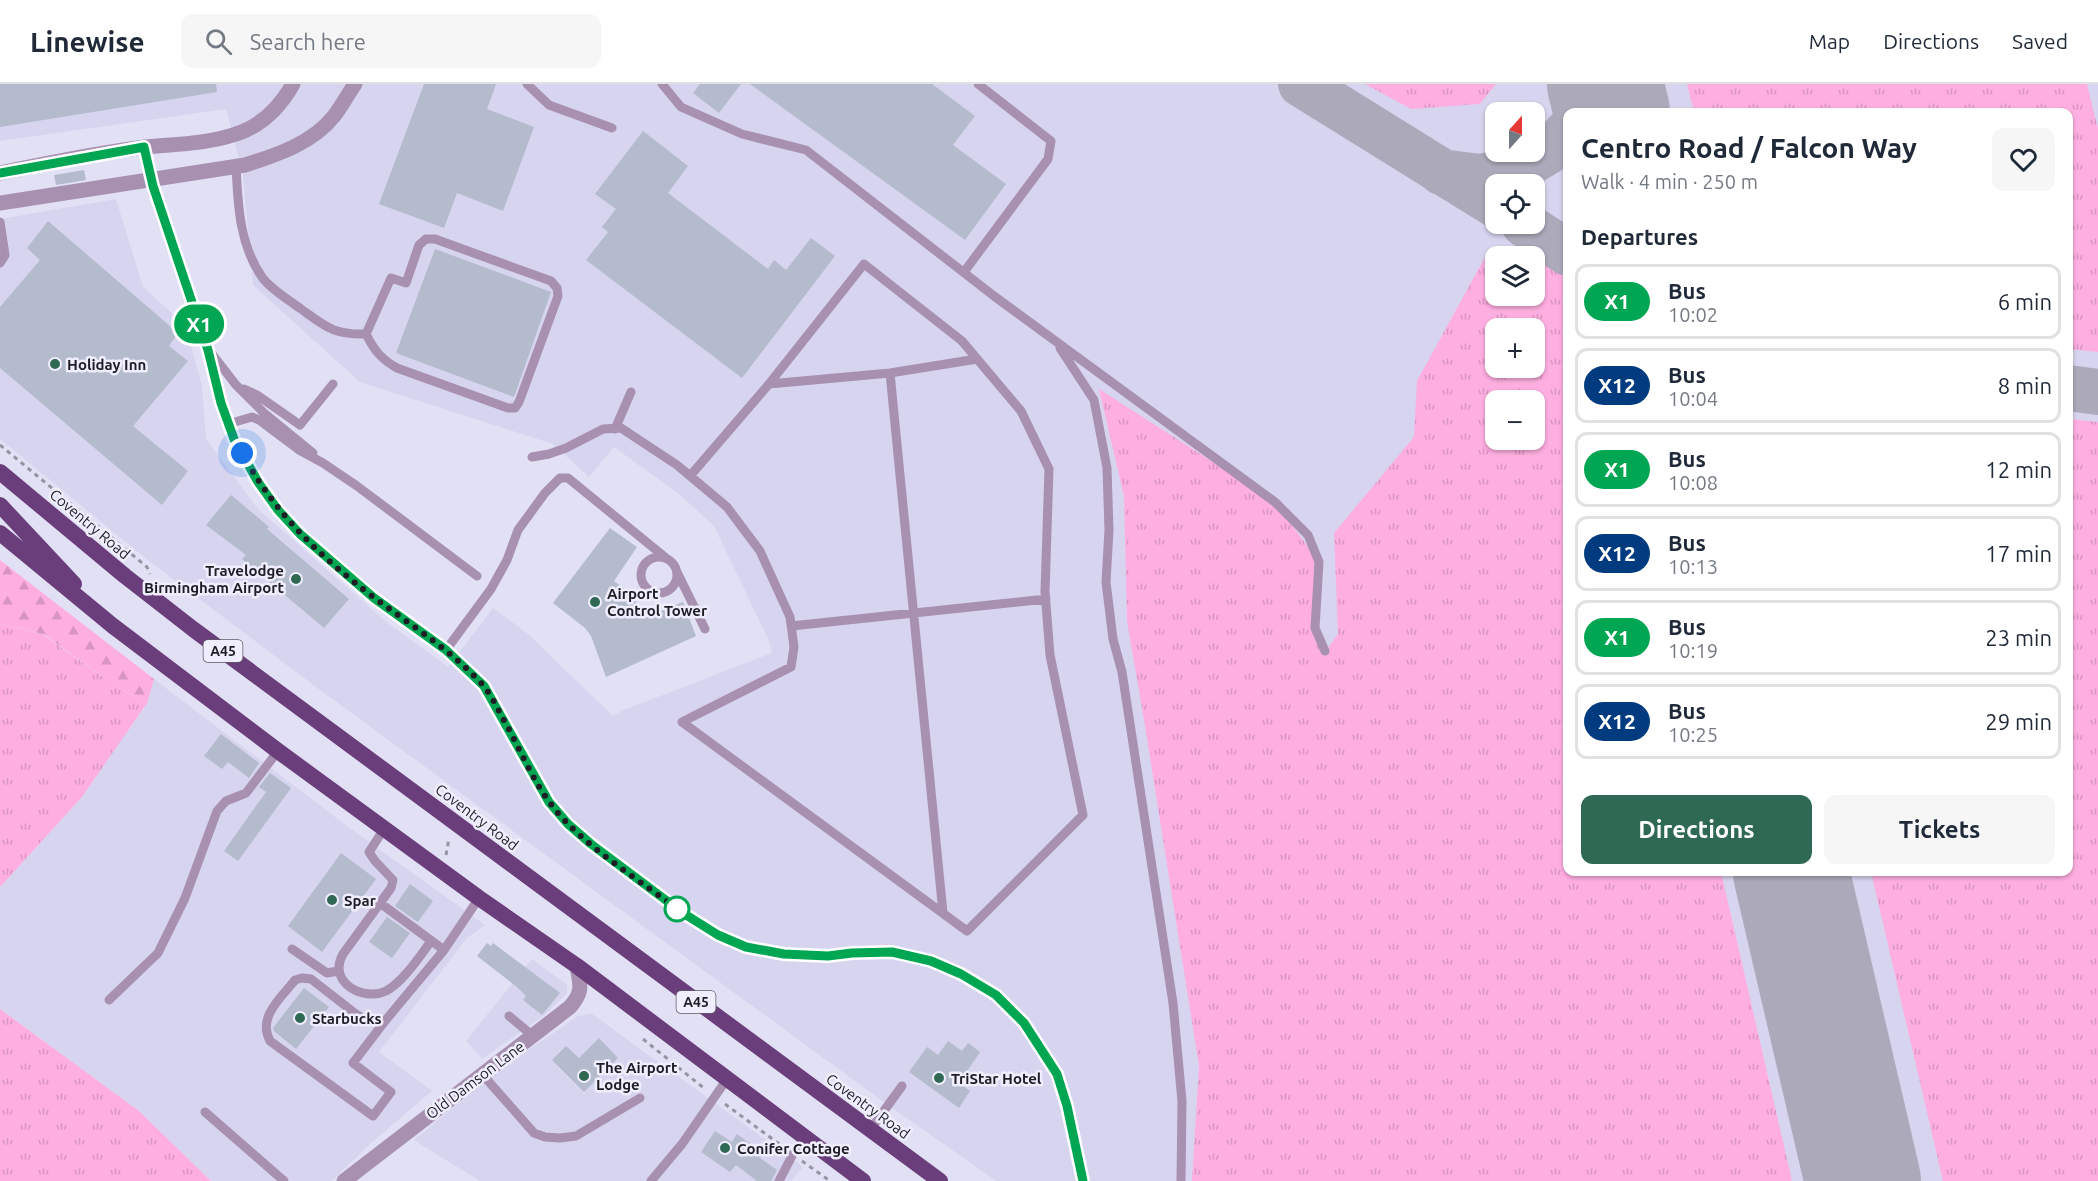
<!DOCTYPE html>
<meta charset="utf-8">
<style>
body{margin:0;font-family:Ubuntu,sans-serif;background:#f6f6f7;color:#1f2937;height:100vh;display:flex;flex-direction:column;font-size:22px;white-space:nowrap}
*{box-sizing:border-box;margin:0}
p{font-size:20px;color:#747a83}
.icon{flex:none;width:33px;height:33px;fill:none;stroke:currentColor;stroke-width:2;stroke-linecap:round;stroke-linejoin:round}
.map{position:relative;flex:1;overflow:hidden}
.panel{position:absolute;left:1563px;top:24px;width:510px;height:768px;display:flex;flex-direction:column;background:#fff;border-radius:12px;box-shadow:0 2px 4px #0004}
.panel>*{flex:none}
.badge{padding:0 12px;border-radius:20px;font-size:21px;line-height:39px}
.needle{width:39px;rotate:21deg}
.fabs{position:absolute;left:1485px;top:18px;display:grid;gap:12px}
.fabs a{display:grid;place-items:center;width:60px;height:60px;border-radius:12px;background:#fff;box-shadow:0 2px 4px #0004;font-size:30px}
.you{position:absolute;width:30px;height:30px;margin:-15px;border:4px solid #fff;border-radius:50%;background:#1a73e8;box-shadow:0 0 0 9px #1a73e833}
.map>.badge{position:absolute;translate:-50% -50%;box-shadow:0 0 0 3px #fff}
h2{padding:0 18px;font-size:22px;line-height:54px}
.round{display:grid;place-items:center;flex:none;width:63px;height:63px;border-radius:12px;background:#f6f6f7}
.headline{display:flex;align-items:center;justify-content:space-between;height:102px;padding:0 18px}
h1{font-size:28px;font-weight:700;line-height:45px}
.action{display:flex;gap:12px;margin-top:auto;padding:12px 18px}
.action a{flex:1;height:69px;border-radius:12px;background:#2f6953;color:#fff;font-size:24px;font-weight:700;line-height:69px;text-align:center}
.action a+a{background:#f6f6f7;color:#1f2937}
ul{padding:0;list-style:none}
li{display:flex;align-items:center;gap:18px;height:75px;margin:0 12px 9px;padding:0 6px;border:3px solid #e0e1e3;border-radius:12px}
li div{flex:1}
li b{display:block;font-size:22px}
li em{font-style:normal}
li .badge{min-width:66px;font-weight:700;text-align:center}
header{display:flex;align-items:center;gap:36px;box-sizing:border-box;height:84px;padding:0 30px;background:#fff;border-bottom:2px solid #e0e1e3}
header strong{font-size:28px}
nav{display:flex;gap:33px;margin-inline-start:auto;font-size:21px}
.search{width:420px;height:54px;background:#f6f6f7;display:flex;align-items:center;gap:15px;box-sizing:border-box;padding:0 21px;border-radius:12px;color:#747a83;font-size:22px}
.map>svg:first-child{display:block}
.built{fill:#d7d4ef;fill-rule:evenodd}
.grass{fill:url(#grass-tufts);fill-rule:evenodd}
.forest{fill:url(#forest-firs)}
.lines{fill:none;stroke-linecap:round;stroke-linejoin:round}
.taxiway{stroke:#acaaba;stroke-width:46}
.runway{stroke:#acaaba;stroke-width:116}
.building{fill:#b3bbcd}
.path{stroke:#9594a3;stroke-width:3;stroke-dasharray:4.5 4.5;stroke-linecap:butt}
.service{stroke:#a790b0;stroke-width:9}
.minor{stroke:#a790b0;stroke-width:15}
.trunk{stroke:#6a3e7a;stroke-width:16}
.line-casing{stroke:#fff;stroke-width:14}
.line{stroke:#00a651;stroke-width:9}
.walk{stroke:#1f1e25;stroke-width:6;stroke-dasharray:0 10.8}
.poi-dot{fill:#2f6953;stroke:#f0eefe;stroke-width:2}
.stop-dot{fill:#fff;stroke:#00a651;stroke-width:3}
.labels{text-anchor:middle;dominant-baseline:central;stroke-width:5;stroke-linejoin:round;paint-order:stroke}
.shield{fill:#f0eefe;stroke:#5e5c66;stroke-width:1.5}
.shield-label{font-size:14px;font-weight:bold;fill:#1f1e25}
.poi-label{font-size:15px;font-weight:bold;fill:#1f1e25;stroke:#f0eefe;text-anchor:start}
.street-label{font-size:15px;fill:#1f1e25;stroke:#f0eefe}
</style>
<header>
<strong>Linewise</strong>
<div class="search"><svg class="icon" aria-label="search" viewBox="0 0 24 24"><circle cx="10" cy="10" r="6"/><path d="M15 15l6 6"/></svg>Search here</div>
<nav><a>Map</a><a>Directions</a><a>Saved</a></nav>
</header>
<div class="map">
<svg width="2098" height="1097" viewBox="0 0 2098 1097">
<defs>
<pattern id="grass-tufts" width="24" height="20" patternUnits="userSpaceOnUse" patternTransform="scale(1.5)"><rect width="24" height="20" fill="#feaee1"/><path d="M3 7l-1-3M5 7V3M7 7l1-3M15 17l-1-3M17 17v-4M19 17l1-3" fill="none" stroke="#d995c1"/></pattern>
<pattern id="forest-firs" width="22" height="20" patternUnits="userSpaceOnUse" patternTransform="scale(1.5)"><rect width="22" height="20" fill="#feaee1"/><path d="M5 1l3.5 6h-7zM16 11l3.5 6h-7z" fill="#d995c1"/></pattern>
</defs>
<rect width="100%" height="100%" fill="#e2e0f4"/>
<path class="built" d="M0,0h2098v1097h-1102l-115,-81 -561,-410 -171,-129 -149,-122v-220l116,-20 27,88 42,38 17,60 4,54 52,70 126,111 64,47 45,-59 35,26 85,82 11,-6 148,-57 -3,-12 -55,-115 -35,-32 -65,-47 -25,30 -36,-33 -193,-62 -107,-97 -10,-111 -17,-65 -226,32zM1496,28h38v40h-38zM1568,28h500v760h-500zM1496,100h38v40h-38zM1496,172h38v40h-38zM1496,244h38v40h-38zM1496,316h38v40h-38z
M154,595l197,150 134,96 -18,13 -88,114 53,39 -62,53 -38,37h-121l-72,-70 -139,-102v-122l82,-90 65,-94z
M532,875l35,26v8l-21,21 -64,45 -16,-18z
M592,930l211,153 -12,14h-311l-66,-41 81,-67 83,-57z"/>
<path class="grass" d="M1365,0h131l-16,20 -69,5z
M1687,0h400l11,45v223l-29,-3 -1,-237h-374z
M1522,163l45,8 1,617h153l71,309h-600l7,-115 -54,-340 -18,-105 -3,-125 -25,-107 176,113 44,60 -4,66 11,23 12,-17 -4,-101 80,-96 3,-56 67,-122zM1496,172h38v40h-38zM1496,244h38v40h-38zM1496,316h38v40h-38z
M2069,335l29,3v759h-155l-72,-309h197z
M0,540l42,10 80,56 25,13 -65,94 -82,90z
M0,925l139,102 72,70h-211z"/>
<path class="forest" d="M0,476l154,119 -7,24 -25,-13 -79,-56 -43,-10z"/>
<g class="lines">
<path class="taxiway" d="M1301,0l195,121
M1581,28l12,-28
M1441,88l39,5 39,-8 33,-20 16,-18
M1524,140l44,29
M2068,304l30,4"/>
<path class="runway" d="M1605,0l7,28
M1791,788l72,309"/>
</g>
<path class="building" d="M0,0h216l1,8 -217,35z
M424,0h72l-9,25 47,18 -31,84 -46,-18 -13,35 -65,-24z
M700,0h41l-22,29 -26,-20z
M750,0h182l43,32 -22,29 53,39 -41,56z
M643,47l45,35 -20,27 100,76 6,-9 12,10 25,-32 24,18 -93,122 -156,-118 22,-28 -6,-5 14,-18 -21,-15z
M84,86l2,10 -30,5 -2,-10z
M48,137l130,112 -9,13 19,15 -55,65 55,45 -26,34 -162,-137v-61l40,-47 -13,-12z
M435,165l116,43 -37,105 -118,-44z
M231,411l38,32 -2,2 82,70 -25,29 -82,-69 4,-4 -40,-30z
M610,444l27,19 -23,34 19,14 10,23 40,-16 13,34 -90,41 -15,-41 -6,-8 -32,-25z
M221,650l38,29 -10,15 -21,-16 -6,7 -18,-13z
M270,689l21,15 -53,73 -14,-10 42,-59 -7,-5z
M341,769l35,26 -54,73 -34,-26z
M410,800l23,17 -15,21 -23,-16z
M387,833l23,16 -18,25 -23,-16z
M487,859l4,3 2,-3 67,50 -18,22 -19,-15 3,-4 -9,-9 -40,-31z
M304,904l25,19 -33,42 -22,-18 -1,-3z
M599,954l19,20 -34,34 -32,-32 14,-14 13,12z
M948,957l14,10 6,-8 12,9 -21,31 11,8 -11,17 -50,-36 18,-25 11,8z
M715,1047l17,11 5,-8 26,19 -3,5 17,12 -6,11h-14l-21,-16 -6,7 -29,-20z"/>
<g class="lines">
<path class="path" d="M0,361l147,122 3,7
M446,771l3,-17
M643,955l62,50
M725,1020l57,42
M802,1077l28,20"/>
<path class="service" d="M527,0l22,21 63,23
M662,0l19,23 61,27 64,16 188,146 281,206 33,33 11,27 -4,66 10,23
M145,63l8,39 55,164 13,53 13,36 24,43 20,28 22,24 74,64 72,52 38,36 27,47 18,35 21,34 18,22 23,20 92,69 35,22 28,12 38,7 44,2 24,-3 40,-1 39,9 30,13 35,21 28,28 33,51 10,32 16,75
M236,83c2,37 3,77 26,110 7,11 27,23 39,32 25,18 33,26 65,25l25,-56 15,5 13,-38 7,-6h9l116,42 6,7 1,8 -39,106 -4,6h-7l-111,-40c-16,-9 -23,-18 -31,-34
M0,138l5,33 -5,8
M964,188l84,-113 3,-18 -73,-57
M1060,264l34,52 13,68 2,62 -3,52 7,57 9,33 51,331 9,98 -1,80
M212,270l24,31 28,28 49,40
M890,289l53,540
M769,300l121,-11 87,-14
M244,305l13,6 43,30 33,-41
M228,340l24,-7 7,3 40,30 24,13 34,23 120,90
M615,345l16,-37
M532,373l17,-3 17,-6 37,-19 18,-1 56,37 50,42 33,44 30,66 4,30 -3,20 -109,55 285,209 116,-116 -33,-160 -5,-63 4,-123 -28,-58 -59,-70 -98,-77 -95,120 -79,92
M641 491a18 18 0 1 1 36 0a18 18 0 1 1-36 0Z
M677,488l28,57
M791,542l255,-27
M446,566l45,-61 16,-29 11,-30 27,-37 15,-15h8l98,80
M384,745l-15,23 6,9 18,19 -2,8 -48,66c-16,28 20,48 43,37 17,-9 34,-35 45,-50
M380,819l64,47
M292,865l35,24 11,-2
M302,894l9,1 45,35 10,6 19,1 -32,42 38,29 -18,24 -103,-75c-13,-24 11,-43 25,-61z
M109,916l49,-47 27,-55 32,-87 9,-10 20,-8 32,-42
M509,932l24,20
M385,937l59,-71 35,-52
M482,990l52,59 11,4 15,1 16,-2 64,-38
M205,1028l79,69
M870,1046l32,-44
M651,1097l31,-37 45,-65
M779,1097l14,-27 12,-16"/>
<path class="minor" d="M0,89c48,-10 96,-20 145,-26 30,-3 62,-3 91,-13 25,-8 44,-27 57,-50
M0,119l245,-38c32,-10 68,-22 89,-49 8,-10 14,-22 21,-32
M344,1097l226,-174c14,-16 10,-22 7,-41"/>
<path class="trunk" d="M0,388l125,104 68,53 747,552
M0,421l74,79
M0,449l113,93 165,125 201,147 98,68 286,215"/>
</g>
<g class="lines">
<defs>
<path id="line" d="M0,89l144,-26 9,39 55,164 13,53 13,36 24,43 20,28 22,24 74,64 72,52 38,36 65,116 19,22 23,20 92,69 35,22 28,12 38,7 44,2 24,-3 40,-1 39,9 30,13 35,21 28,28 33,51 10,32 16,75"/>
</defs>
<use href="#line" class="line-casing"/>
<use href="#line" class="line"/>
<path class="walk" d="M242,369c34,62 78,104 134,146 36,27 76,52 106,85 8,9 14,21 19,31 17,29 29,61 49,88 31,42 91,78 133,110l-6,-4"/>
</g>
<g class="poi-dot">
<circle cx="55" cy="280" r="6"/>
<circle cx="296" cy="495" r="6"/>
<circle cx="595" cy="518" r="6"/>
<circle cx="332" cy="816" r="6"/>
<circle cx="300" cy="934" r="6"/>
<circle cx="584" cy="992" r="6"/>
<circle cx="939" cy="994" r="6"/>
<circle cx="725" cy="1064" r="6"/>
</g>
<circle class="stop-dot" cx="677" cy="825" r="12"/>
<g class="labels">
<g class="shield">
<rect x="203.5" y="556" width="39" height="22" rx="4.5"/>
<rect x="676.5" y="907" width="39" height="22" rx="4.5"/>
</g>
<g class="shield-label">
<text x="223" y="567">A45</text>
<text x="696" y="918">A45</text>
</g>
<g class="poi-label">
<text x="67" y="280">Holiday Inn</text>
<text x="284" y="486" text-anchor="end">Travelodge<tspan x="284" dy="17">Birmingham Airport</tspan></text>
<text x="607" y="509">Airport<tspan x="607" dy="17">Control Tower</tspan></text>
<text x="344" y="816">Spar</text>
<text x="312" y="934">Starbucks</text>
<text x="596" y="983">The Airport<tspan x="596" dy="17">Lodge</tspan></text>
<text x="951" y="994">TriStar Hotel</text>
<text x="737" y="1064">Conifer Cottage</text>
</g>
<g class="street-label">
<text transform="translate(90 440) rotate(40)">Coventry Road</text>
<text transform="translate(477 733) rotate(37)">Coventry Road</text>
<text transform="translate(475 996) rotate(-37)">Old Damson Lane</text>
<text transform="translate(868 1022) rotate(36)">Coventry Road</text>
</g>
</g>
</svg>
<div class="fabs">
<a><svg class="needle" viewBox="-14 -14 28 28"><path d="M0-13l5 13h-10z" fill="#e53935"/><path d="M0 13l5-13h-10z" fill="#747a83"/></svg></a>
<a><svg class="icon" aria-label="locate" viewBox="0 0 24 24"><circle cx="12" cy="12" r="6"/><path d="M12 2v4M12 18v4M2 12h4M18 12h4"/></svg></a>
<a><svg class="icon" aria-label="layers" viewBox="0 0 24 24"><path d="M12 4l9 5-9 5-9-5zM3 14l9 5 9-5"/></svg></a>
<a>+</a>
<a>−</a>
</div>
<div class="you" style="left:242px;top:369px"></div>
<b class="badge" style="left:199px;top:240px;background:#00a651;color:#fff">X1</b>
<section class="panel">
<div class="headline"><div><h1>Centro Road / Falcon Way</h1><p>Walk · 4 min · 250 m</p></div><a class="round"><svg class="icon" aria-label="heart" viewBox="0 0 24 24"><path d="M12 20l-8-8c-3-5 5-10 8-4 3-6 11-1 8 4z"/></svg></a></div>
<h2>Departures</h2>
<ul>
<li><span class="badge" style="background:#00a651;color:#fff">X1</span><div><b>Bus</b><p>10:02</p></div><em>6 min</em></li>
<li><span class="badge" style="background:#003b80;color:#fff">X12</span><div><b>Bus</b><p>10:04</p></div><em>8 min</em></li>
<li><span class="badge" style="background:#00a651;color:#fff">X1</span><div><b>Bus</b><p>10:08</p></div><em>12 min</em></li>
<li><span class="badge" style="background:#003b80;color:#fff">X12</span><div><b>Bus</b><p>10:13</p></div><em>17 min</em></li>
<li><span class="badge" style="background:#00a651;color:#fff">X1</span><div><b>Bus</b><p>10:19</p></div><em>23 min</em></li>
<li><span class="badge" style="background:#003b80;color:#fff">X12</span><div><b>Bus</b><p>10:25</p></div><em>29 min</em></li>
</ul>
<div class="action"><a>Directions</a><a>Tickets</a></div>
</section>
</div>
